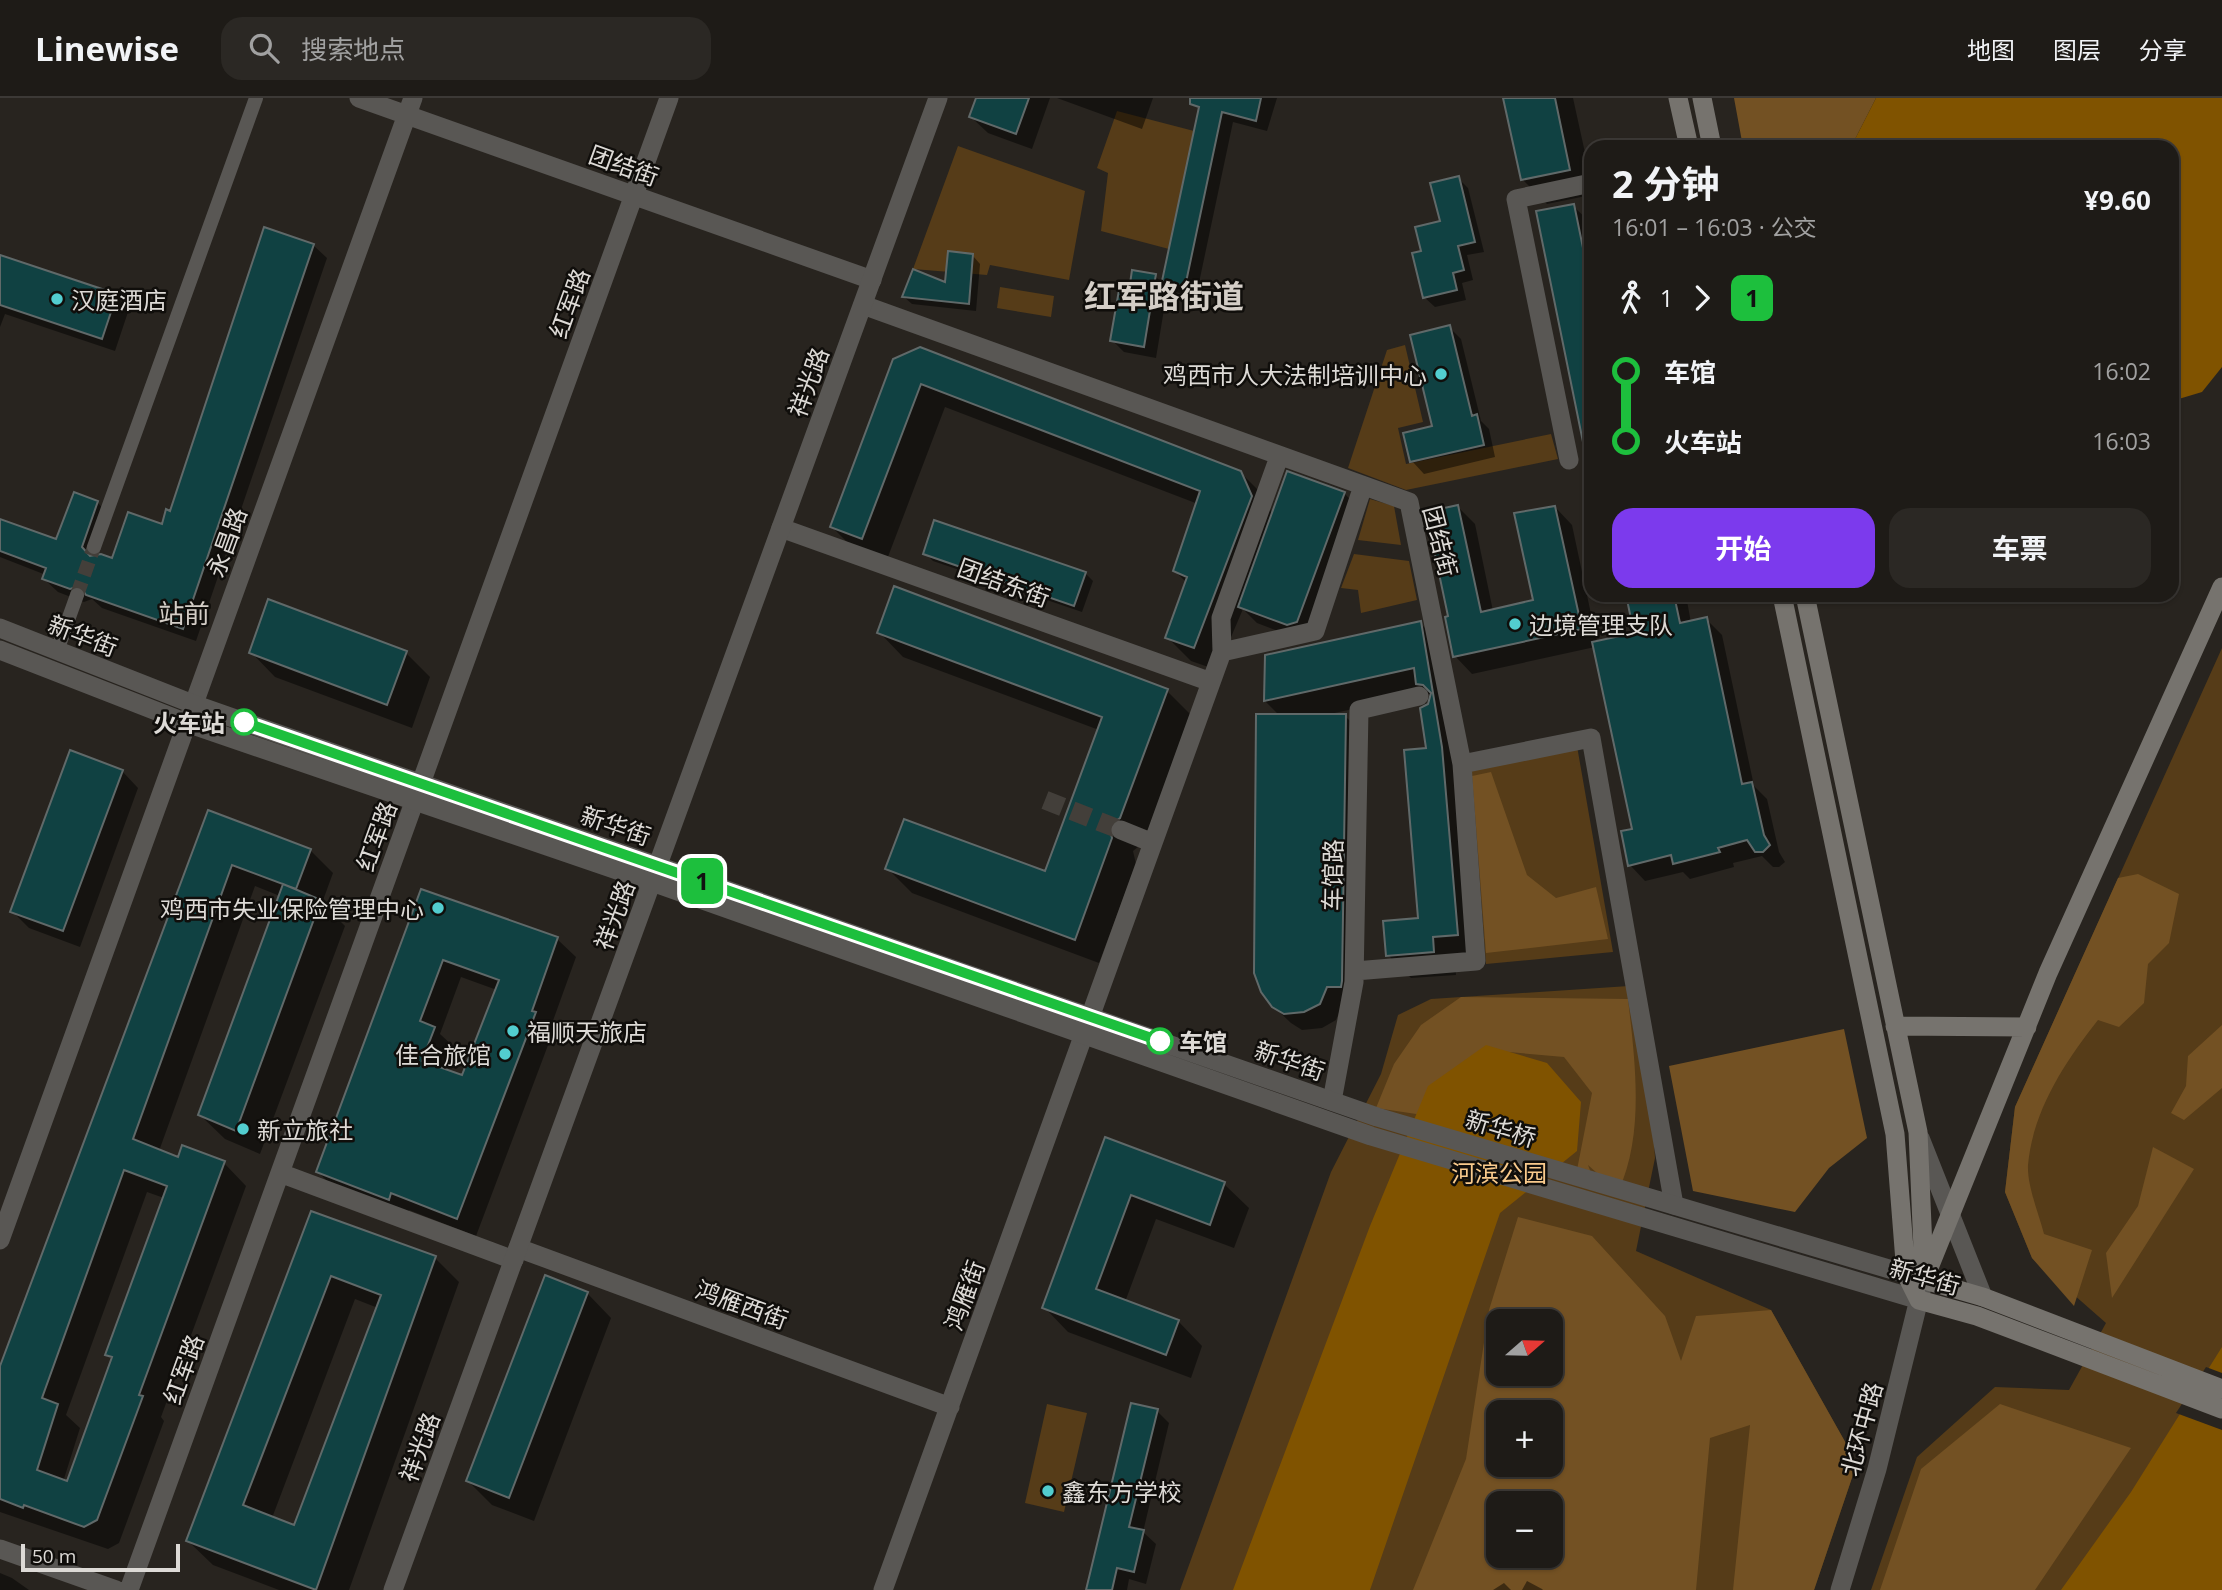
<!DOCTYPE html>
<html lang="zh">
<meta charset="utf-8">
<style>
body{margin:0;font-family:"Open Sans","Noto Sans SC",sans-serif;background:#2b2824;color:#f1f3f6;height:100vh;display:flex;flex-direction:column;font-size:26px;white-space:nowrap}
*{box-sizing:border-box;margin:0}
p{font-size:23px;color:#a1a1a1}
.icon{flex:none;width:38px;height:38px;fill:none;stroke:currentColor;stroke-width:2;stroke-linecap:round;stroke-linejoin:round}
.map{position:relative;flex:1;overflow:hidden}
.panel{position:absolute;left:1584px;top:42px;width:595px;height:462px;display:flex;flex-direction:column;background:#1e1b17;border-radius:21px;box-shadow:0 2px 5px #0004,0 0 0 2px #3c3936}
.panel>*{flex:none}
.badge{padding:0 14px;border-radius:10px;font-size:24px;line-height:46px}
.needle{width:46px;rotate:70deg}
.fabs{position:absolute;left:1486px;top:1211px;display:grid;gap:14px}
.fabs a{display:grid;place-items:center;width:77px;height:77px;border-radius:14px;background:#1e1b17;box-shadow:0 2px 5px #0004,0 0 0 2px #3c3936;font-size:35px}
.scale{position:absolute;left:21px;bottom:18px;width:159px;box-sizing:border-box;padding-left:7px;border:4px solid #dddad6;border-top:0;font-size:19px;line-height:24px;white-space:nowrap;color:#dddad6;-webkit-text-stroke:5px #100e0b;paint-order:stroke}
.map>.badge{position:absolute;translate:-50% -50%;box-shadow:0 0 0 4px #fff}
.legs{display:flex;align-items:center;gap:10px;height:77px;padding:0 28px;font-size:23px}
.legs p{margin-inline-start:auto}
.overview{display:flex;align-items:center;justify-content:space-between;height:119px;padding:0 28px}
h1{font-size:38px;font-weight:700;line-height:52px}
.button{display:flex;gap:14px;margin-top:auto;padding:14px 28px}
.button a{flex:1;height:80px;border-radius:21px;background:#7c3aed;color:#fff;font-size:28px;font-weight:700;line-height:80px;text-align:center}
.button a+a{background:#2b2824;color:#f1f3f6}
ul{padding:0 28px;list-style:none}
li{display:flex;align-items:center;gap:24px;height:70px;font-size:26px}
li i{display:grid;place-items:center;width:10px;height:100%;margin:0 9px;background:currentColor}
li i::after{content:'';width:18px;height:18px;margin:-9px;border:5px solid;border-radius:50%;background:#1e1b17}
li p{margin-inline-start:auto}
li:first-child i{background:linear-gradient(#0000 50%,currentColor 0)}
li:last-child i{background:linear-gradient(currentColor 50%,#0000 0)}
header{display:flex;align-items:center;gap:42px;box-sizing:border-box;height:98px;padding:0 35px;background:#1e1b17;border-bottom:2px solid #3c3936}
header strong{font-size:33px}
nav{display:flex;gap:38px;margin-inline-start:auto;font-size:24px}
.search{width:490px;height:63px;background:#2b2824;display:flex;align-items:center;gap:18px;box-sizing:border-box;padding:0 24px;border-radius:21px;color:#a1a1a1;font-size:26px}
.map>svg:first-child{display:block}
.green{fill:#563c18;fill-rule:evenodd}
.forest{fill:#735123;fill-rule:evenodd}
.water{fill:#805300}
.pier{fill:#28241f}
.shadow{fill:#0007;fill-rule:evenodd}
.building{fill:#104142;stroke:#606969;stroke-width:2;fill-rule:evenodd}
.lines{fill:none;stroke-linecap:round;stroke-linejoin:round}
.pedestrian-tunnel{stroke:#433f3a;stroke-width:14;stroke-dasharray:14 7;stroke-linecap:butt}
.minor-tunnel{stroke:#433f3a;stroke-width:19;stroke-dasharray:19 10;stroke-linecap:butt}
.pedestrian{stroke:#595754;stroke-width:14}
.minor{stroke:#595754;stroke-width:19}
.tertiary{stroke:#595754;stroke-width:19}
.secondary{stroke:#76736e;stroke-width:19}
.line-1-casing{stroke:#fff;stroke-width:16}
.line-1{stroke:#1dbf3d;stroke-width:10}
.poi-dot{fill:#52cdcf;stroke:#100e0b;stroke-width:2.5}
.stop-1-dot{fill:#fff;stroke:#1dbf3d;stroke-width:3.5}
.labels{text-anchor:middle;dominant-baseline:central;stroke-width:5;stroke-linejoin:round;paint-order:stroke}
.street-label{font-size:24px;fill:#dddad6;stroke:#100e0b}
.poi-label{font-size:24px;fill:#dddad6;stroke:#100e0b;text-anchor:start}
.stop-label{font-size:24px;font-weight:bold;fill:#dddad6;stroke:#100e0b;text-anchor:end}
.park-label{font-size:24px;fill:#f9ca8c;stroke:#100e0b}
.neighbourhood-label{font-size:26px;fill:#d4cec7;stroke:#100e0b}
.district-label{font-size:32px;font-weight:bold;fill:#d4cec7;stroke:#100e0b}
</style>
<header>
<strong>Linewise</strong>
<div class="search"><svg class="icon" aria-label="search" viewBox="0 0 24 24"><circle cx="10" cy="10" r="6"/><path d="M15 15l6 6"/></svg>搜索地点</div>
<nav><a>地图</a><a>图层</a><a>分享</a></nav>
</header>
<div class="map">
<svg width="2222" height="1492" viewBox="0 0 2222 1492">
<rect width="100%" height="100%" fill="#28241f"/>
<path class="green" d="M1117,13l77,20 -25,118 -68,-18 7,-58 -11,-5z
M958,48l127,45 -16,89 -79,-15 -3,10 -74,-6z
M1000,189l54,9 -3,21 -54,-9z
M1405,247l18,77 -25,6 8,36 145,-30 7,25 -152,31 -58,-22 39,-118z
M1370,401l24,7 7,39 -43,-5z
M1354,456l55,7 8,39 -56,13 -3,-23 -17,-2z
M2222,550v942h-351l46,-133 78,-70 74,3 37,-67 -74,-65 -27,-66 10,-85z
M1577,648l36,206 -127,12 -15,-195z
M1644,887l11,173 -19,93 135,59 86,153 -43,127h-634l151,-418 50,-98 17,-59 33,-16zM1498,1223h52v53h-52zM1498,1314h52v53h-52zM1498,1405h52v53h-52z
M1047,1306l40,9 -23,99 -39,-9z"/>
<path class="forest" d="M1734,0h142l-25,49h-108z
M1491,674l36,103 29,23 40,-11 12,52 -122,14 -14,-177z
M2138,776l41,20 -10,49 -21,21 -4,39 -25,24 -21,-7c-33,42 -65,90 -70,145 -1,21 11,49 16,69l48,16 -18,56 -42,-48 -27,-66 10,-85 103,-229z
M1461,899l167,2c7,62 17,135 -10,193l-30,-27 8,21 -20,-11 16,-82 -28,-36 -78,-7 -63,65 -47,-7 18,-44 27,-39z
M2222,927v63l-38,32 -13,-7 15,-27 2,-30z
M1844,931l23,109 -38,30 -34,44 -102,-21 -24,-125z
M2153,1049l41,22 -82,129 -6,-45 32,-47z
M1518,1119l74,19 73,80 16,45 15,-45 75,-6 86,153 -43,127h-81l17,-165 -40,13 -14,152h-283l53,-131 23,-149zM1498,1223h52v53h-52zM1550,1314v53h-52v-53zM1550,1405v53h-52v-53z
M2000,1306l131,44 -96,142h-155l41,-121z"/>
<path class="water" d="M1876,0h346v269l-20,25 -30,9v-254h-321z
M1486,947l61,18 34,39 -4,49 -77,62 -130,377h-137l137,-364 58,-140z
M2222,1249v243h-161l70,-98z"/>
<path class="pier" d="M2206,1269l16,6v57l-46,-17z"/>
<path class="shadow" d="M978,0h72l-18,51 -44,-16 -17,-16z
M1057,0h96l-11,31z
M1203,0h74l-10,33 -34,-9 -37,175 -21,-5 -7,-7 -12,73 -32,-6 -12,-12 18,-47 25,-17 8,8z
M1505,0h68l18,82v15l-44,9 -25,-25z
M1458,80l10,10 16,64 -17,3 6,25 -11,3 4,17 -31,7 -11,-10 -1,-45 19,-30z
M1573,108l18,17v233l-4,-4 -49,-239z
M313,147l14,13 -131,383 -94,-33 -10,-9 -8,3 -26,-10 -14,-13 2,-4 -46,-18v-37l57,22 40,-40 13,14 -14,40 17,4 50,-34z
M973,158l7,8 -4,47 -64,-7 -8,-7 42,-13z
M0,159l116,39 13,13 -14,42 -110,-37 -5,13z
M1449,229l12,12 20,82 8,8 6,28 -71,17 -12,-13 22,-34z
M894,262l346,112 24,24 9,20 71,-23 16,17 -56,131 -47,-18 -14,-14 -26,61 -26,-9 -24,-24 20,-54 -12,-12 23,-67 -253,-97 -59,155 -31,-12 -23,-23z
M1457,408l18,18 18,87 42,-9 20,-95 17,18 25,117 39,-8 -8,-39h58l5,28 15,-4 16,16 32,151 13,13 12,53 6,10 -6,5h-6l-11,-11 -29,7 1,4 -44,12 -7,-7 -38,9 -15,-16 4,-35 -39,-183 -123,27 -17,-18 -5,-39z
M925,455l160,20 8,8 -11,31 -149,-51z
M1420,525l23,23 38,311 -26,3 1,15 -45,3 -23,-23 32,-36 12,-222 -5,-4 -97,21 15,2 17,17 -19,270 -7,17 -14,8 -20,2 -11,-7 -18,-17 7,-290 -15,-15 1,-45z
M879,534l288,59 24,24 -47,127 -11,9 3,13 -37,99 -187,-70 -25,-25 159,6 53,-144 -196,-73z
M251,554l155,1 24,24 -18,51 -137,-51z
M122,673l16,17 -58,159 -51,-19 -17,-17z
M209,714l101,38 23,23 -11,30 23,23 -85,228 -35,-15 -25,-24 80,-219 -25,-10 -96,265 20,8 45,4 22,23 -85,231 3,4 -45,122 -11,6 -108,-37v-141zM147,1094l17,6 -57,156 6,7 -45,123 -5,-2 17,-54 -14,-13z
M422,793l135,48 19,18 -26,72 3,3 -77,204 -67,-26 -2,7 -71,-27 -18,-18zM461,879l36,13 -34,88 -20,-8 10,-24 -13,-12z
M1106,1041l118,45 25,24 -15,40 -78,-29 -31,83 53,19 24,25 -11,32 -123,-46 -24,-25z
M312,1115l123,45 24,24 -110,308h-70l-66,-25 -25,-24zM355,1201l23,9 -83,219 -23,-9z
M587,1195l24,25 -77,203 -42,-16 -24,-24z
M1157,1313l12,12 -26,109 13,12 -10,40 -17,-5 -2,11h-37z
M0,1475l12,5 17,12h-29z
M1527,1483l15,8 1,1h-21z
M1504,1485l7,7h-18z"/>
<path class="building" d="M976,0h53l-13,36 -47,-17z
M1190,0h71l-5,23 -34,-9 -37,175 -23,-6 37,-174 -9,-3z
M1503,0h52l15,72 -49,10z
M1459,78l16,66 -17,4 6,24 -11,3 4,17 -34,8 -11,-45 9,-2 -6,-24 25,-6 -10,-38z
M1574,106l17,83v155h-8l-47,-231z
M264,129l50,17 -131,385 -97,-34 -6,-9 -10,3 -28,-10 4,-11 -46,-17v-32l56,20 18,-47 24,9 -16,46 8,9 11,-2 11,4 16,-46 34,12 4,-15 4,2z
M948,153l25,3 -4,50 -67,-7 11,-28 32,13z
M0,157l117,39 -15,45 -102,-34z
M1132,172l24,4 -12,73 -34,-6 9,-51 10,1z
M1450,227l22,91 5,-2 7,31 -74,17 -7,-29 29,-7 -22,-91z
M920,249l321,124 11,25 -58,152 -29,-10 22,-61 -14,-6 27,-80 -279,-107 -59,155 -32,-12 63,-168z
M1287,373l58,21 -48,130 -10,3 -49,-18z
M1458,407l23,107 52,-12 -19,-87 41,-7 27,123 -129,28 -8,-40 3,-1 -22,-104z
M934,422l152,52 -12,34 -151,-52z
M894,488l274,103 -48,129 -11,8 3,12 -37,102 -190,-71 19,-50 141,52 57,-154 -225,-84z
M1626,497h48l6,28 27,-6 35,167 10,-2 12,53 6,10 -7,7h-8l-8,-12 -29,8 2,4 -47,12 -2,-9 -43,11 -7,-35 11,-2 -40,-187 42,-9z
M268,501l139,52 -20,54 -138,-52z
M1421,523l21,126 16,188 -25,2 1,15 -48,4 -3,-35 35,-3 -14,-168 22,-2 -6,-40 8,-4 3,-11 -8,-8 -7,-1 -2,-16 -150,33 1,-46z
M1256,616h90l-4,267 -1,6h-14l-7,17 -16,8 -20,2 -12,-7 -11,-15 -7,-19z
M70,652l53,20 -60,161 -53,-19z
M208,712l103,39 -15,40 -64,-24 -99,274 45,18 4,-12 43,16 -86,234 4,1 -46,124 -13,7 -60,-22 -1,3 -23,-9v-133zM124,1072l43,16 -62,169 7,2 -45,124 -30,-11 21,-66 -16,-6z
M283,786l38,16 -85,231 -38,-16z
M421,791l137,48 -26,74 4,1 -79,207 -66,-26 -2,7 -73,-28zM443,862l56,20 -37,95 -40,-14 13,-34 -15,-6z
M1105,1039l120,45 -15,43 -79,-30 -35,94 83,31 -13,35 -124,-47z
M311,1113l125,45 -120,334 -130,-49zM331,1178l50,19 -87,230 -51,-20z
M545,1177l43,17 -79,206 -43,-17z
M1131,1305l27,6 -29,118 15,3 -10,42 -17,-4 -5,22h-26z"/>
<g class="lines">
<path class="pedestrian-tunnel" d="M77,497l17,-48"/>
<path class="minor-tunnel" d="M1045,702l76,30"/>
<path class="pedestrian" d="M94,449l162,-449
M57,553l20,-56"/>
<path class="minor" d="M359,0l513,182
M863,207l546,197 53,262 14,197 -121,10
M1569,362l-53,-261 75,-16
M781,430l430,154
M1222,554l-1,-34 58,-161
M1462,666l129,-26 83,467
M1121,732l32,13
M1332,1003l22,-119 5,-272 60,-14
M280,1075l234,87
M0,1142l413,-1142
M518,1150l432,159
M0,1451l116,41
M129,1492l540,-1492
M883,1492l339,-938 93,-21 48,-145"/>
<path class="tertiary" d="M0,530l193,76 1184,413 529,157
M0,552l187,73 465,159 719,254 548,164
M1920,1040l63,159
M393,1492l545,-1492
M1840,1492l37,-121 45,-182"/>
<path class="secondary" d="M1678,0l11,49
M1702,0l10,49
M1782,497l113,539 11,140 13,26 58,16 245,93
M1805,497l113,537 6,140
M1895,928l132,1
M1914,1179l69,20 239,92
M1924,1182l124,-307 174,-386"/>
</g>
<g class="lines">
<defs>
<path id="line-1" d="M244,624l916,319"/>
</defs>
<use href="#line-1" class="line-1-casing"/>
<use href="#line-1" class="line-1"/>
</g>
<g class="poi-dot">
<circle cx="57" cy="201" r="7"/>
<circle cx="1441" cy="276" r="7"/>
<circle cx="1515" cy="526" r="7"/>
<circle cx="438" cy="810" r="7"/>
<circle cx="513" cy="933" r="7"/>
<circle cx="505" cy="956" r="7"/>
<circle cx="243" cy="1031" r="7"/>
<circle cx="1048" cy="1393" r="7"/>
</g>
<g class="stop-1-dot">
<circle cx="244" cy="624" r="12"/>
<circle cx="1160" cy="943" r="12"/>
</g>
<g class="labels">
<g class="street-label">
<text transform="translate(624 67) rotate(20)">团结街</text>
<text transform="translate(569 205) rotate(-70)">红军路</text>
<text transform="translate(808 284) rotate(-70)">祥光路</text>
<text transform="translate(1441 443) rotate(76)">团结街</text>
<text transform="translate(226 444) rotate(-70)">永昌路</text>
<text transform="translate(1004 484) rotate(20)">团结东街</text>
<text transform="translate(83 537) rotate(21)">新华街</text>
<text transform="translate(616 727) rotate(19)">新华街</text>
<text transform="translate(376 738) rotate(-70)">红军路</text>
<text transform="translate(1332 777) rotate(-89)">车馆路</text>
<text transform="translate(614 817) rotate(-70)">祥光路</text>
<text transform="translate(1290 962) rotate(19)">新华街</text>
<text transform="translate(1501 1030) rotate(17)">新华桥</text>
<text transform="translate(1925 1178) rotate(16)">新华街</text>
<text transform="translate(964 1197) rotate(-70)">鸿雁街</text>
<text transform="translate(742 1206) rotate(20)">鸿雁西街</text>
<text transform="translate(183 1271) rotate(-70)">红军路</text>
<text transform="translate(1861 1331) rotate(-75)">北环中路</text>
<text transform="translate(419 1349) rotate(-70)">祥光路</text>
</g>
<g class="poi-label">
<text x="71" y="201">汉庭酒店</text>
<text x="1427" y="276" text-anchor="end">鸡西市人大法制培训中心</text>
<text x="1529" y="526">边境管理支队</text>
<text x="424" y="810" text-anchor="end">鸡西市失业保险管理中心</text>
<text x="527" y="933">福顺天旅店</text>
<text x="491" y="956" text-anchor="end">佳合旅馆</text>
<text x="257" y="1031">新立旅社</text>
<text x="1062" y="1393">鑫东方学校</text>
</g>
<g class="stop-label">
<text x="225" y="624">火车站</text>
<text x="1179" y="943" text-anchor="start">车馆</text>
</g>
<g class="park-label">
<text x="1499" y="1074">河滨公园</text>
</g>
<g class="neighbourhood-label">
<text x="184" y="515">站前</text>
</g>
<g class="district-label">
<text x="1164" y="197">红军路街道</text>
</g>
</g>
</svg>
<div class="fabs">
<a><svg class="needle" viewBox="-14 -14 28 28"><path d="M0-13l5 13h-10z" fill="#e53935"/><path d="M0 13l5-13h-10z" fill="#a1a1a1"/></svg></a>
<a>+</a>
<a>−</a>
</div>
<div class="scale">50 m</div>
<b class="badge" style="left:702px;top:783px;background:#1dbf3d;color:#111">1</b>
<section class="panel">
<div class="overview"><div><h1>2 分钟</h1><p>16:01 – 16:03 · 公交</p></div><b>¥9.60</b></div>
<div class="legs"><svg class="icon" aria-label="walk" viewBox="0 0 24 24"><circle cx="13" cy="4" r="2"/><path d="M13 8l-2 6 4 7M11 14l-3 7M7 12l3-4h3l4 4"/></svg>1<svg class="icon" aria-label="forward" viewBox="0 0 24 24"><path d="M9 5l7 7-7 7"/></svg><b class="badge" style="background:#1dbf3d;color:#111">1</b></div>
<ul>
<li><i style="color:#1dbf3d"></i><b>车馆</b><p>16:02</p></li>
<li><i style="color:#1dbf3d"></i><b>火车站</b><p>16:03</p></li>
</ul>
<div class="button"><a>开始</a><a>车票</a></div>
</section>
</div>
